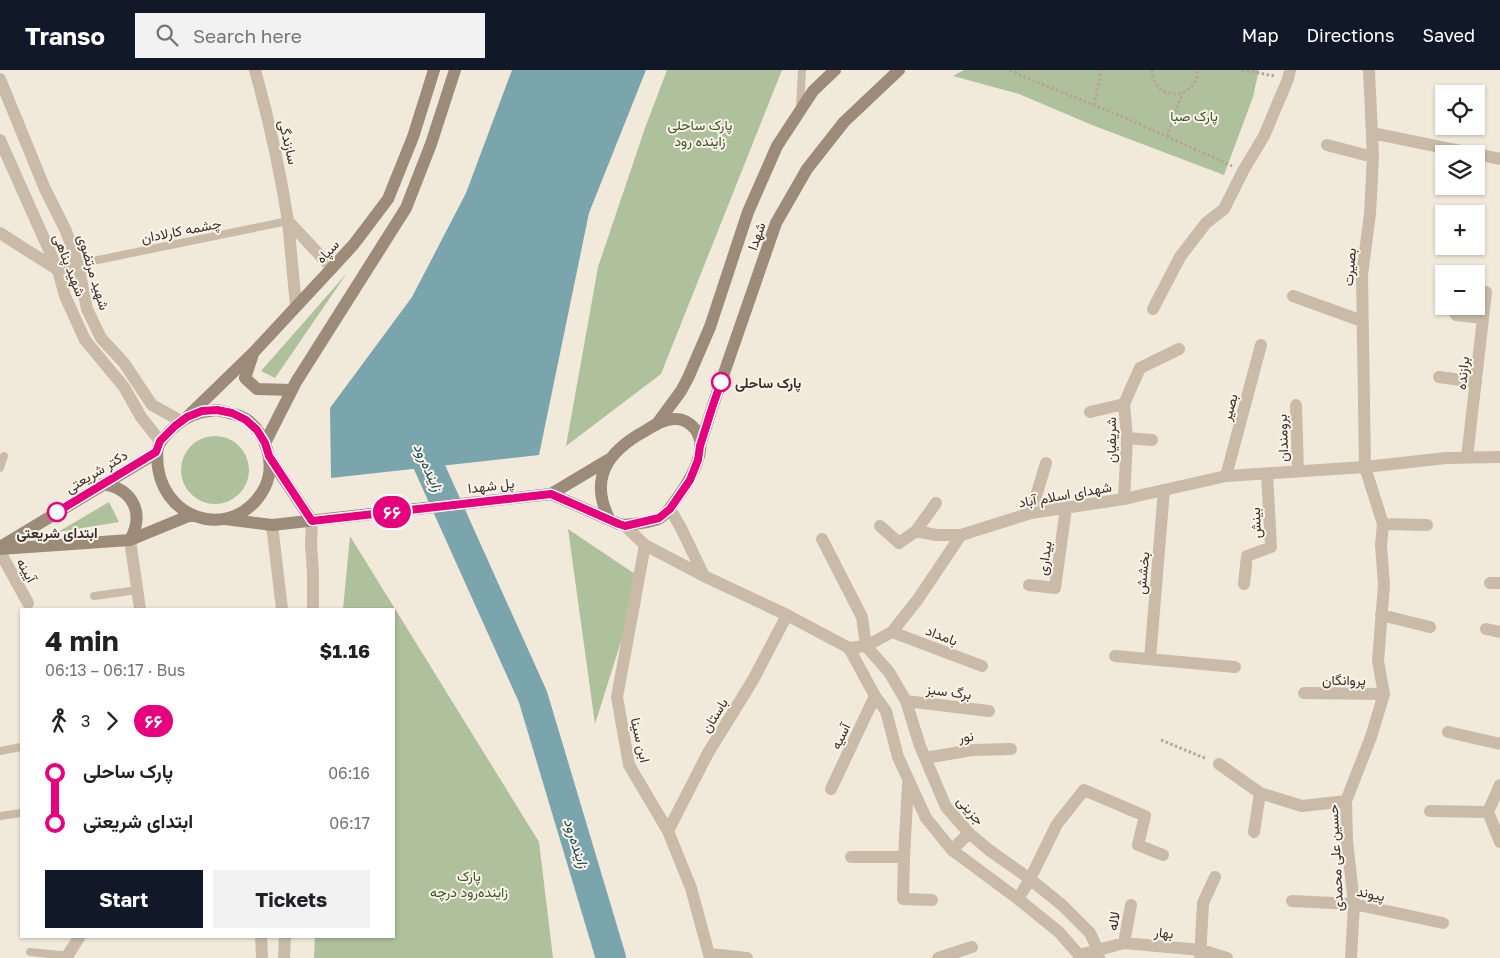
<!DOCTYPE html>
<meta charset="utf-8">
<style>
body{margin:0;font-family:"Golos Text",Vazirmatn,sans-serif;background:#f2f2f2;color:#202124;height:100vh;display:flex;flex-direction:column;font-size:19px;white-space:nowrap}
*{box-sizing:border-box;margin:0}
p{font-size:16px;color:#757577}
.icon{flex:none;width:28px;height:28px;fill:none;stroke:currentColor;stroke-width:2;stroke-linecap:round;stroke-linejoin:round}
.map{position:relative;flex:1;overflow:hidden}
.details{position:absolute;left:20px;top:538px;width:375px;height:330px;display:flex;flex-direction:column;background:#fff;border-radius:0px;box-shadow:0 1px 4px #0004}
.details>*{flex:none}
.badge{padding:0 10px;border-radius:16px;font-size:18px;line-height:32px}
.tools{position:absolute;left:1435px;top:15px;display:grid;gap:10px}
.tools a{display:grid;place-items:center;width:50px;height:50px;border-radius:0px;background:#fff;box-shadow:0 1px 4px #0004;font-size:25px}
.map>.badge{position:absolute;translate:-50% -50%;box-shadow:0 0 0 2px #fff}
.legs{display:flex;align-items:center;gap:8px;height:55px;padding:0 25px;font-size:16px}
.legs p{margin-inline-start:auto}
.headline{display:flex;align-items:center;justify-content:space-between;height:85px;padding:0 25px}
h1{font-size:28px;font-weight:700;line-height:38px}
.primary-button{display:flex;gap:10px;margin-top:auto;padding:10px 25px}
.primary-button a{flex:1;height:58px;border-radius:0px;background:#111827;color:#fff;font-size:20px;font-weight:700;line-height:58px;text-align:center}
.primary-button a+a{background:#f2f2f2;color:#202124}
ul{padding:0 25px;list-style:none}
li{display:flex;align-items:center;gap:18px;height:50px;font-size:19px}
li i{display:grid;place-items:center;width:8px;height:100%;margin:0 6px;background:currentColor}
li i::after{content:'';width:12px;height:12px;margin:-6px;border:4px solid;border-radius:50%;background:#fff}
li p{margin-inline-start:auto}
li:first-child i{background:linear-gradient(#0000 50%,currentColor 0)}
li:last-child i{background:linear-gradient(currentColor 50%,#0000 0)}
header{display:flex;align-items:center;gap:30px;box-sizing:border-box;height:70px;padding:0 25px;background:#111827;color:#fff}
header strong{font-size:24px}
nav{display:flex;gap:28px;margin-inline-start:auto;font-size:18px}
.search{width:350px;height:45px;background:#f2f2f2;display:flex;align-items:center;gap:12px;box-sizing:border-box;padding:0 18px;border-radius:0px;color:#757577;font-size:19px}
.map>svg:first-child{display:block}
.green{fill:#afc09c}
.water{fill:#7ba5ad}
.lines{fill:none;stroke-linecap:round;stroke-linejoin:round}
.river{stroke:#7ba5ad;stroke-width:30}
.path{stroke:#b5a592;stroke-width:3;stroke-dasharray:2.5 2.5;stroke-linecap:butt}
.service{stroke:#c9bba8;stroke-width:8}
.minor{stroke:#c9bba8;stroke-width:12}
.tertiary{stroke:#c9bba8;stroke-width:12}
.secondary{stroke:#9c8b79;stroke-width:12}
.line-1-casing{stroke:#fff;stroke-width:11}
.line-1{stroke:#e6007e;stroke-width:8}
.stop-1-dot{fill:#fff;stroke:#e6007e;stroke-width:2.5}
.labels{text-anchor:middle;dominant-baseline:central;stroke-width:4;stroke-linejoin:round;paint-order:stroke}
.park-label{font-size:14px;fill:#40532c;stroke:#f9f3e8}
.street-label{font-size:14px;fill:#362e28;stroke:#f9f3e8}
.stop-label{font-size:14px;font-weight:bold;fill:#362e28;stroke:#f9f3e8;text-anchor:start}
.water-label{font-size:15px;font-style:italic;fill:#1f4b56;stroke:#f9f3e8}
</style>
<header>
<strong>Transo</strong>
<div class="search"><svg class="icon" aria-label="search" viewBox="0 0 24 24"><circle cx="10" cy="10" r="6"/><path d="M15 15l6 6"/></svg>Search here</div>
<nav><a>Map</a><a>Directions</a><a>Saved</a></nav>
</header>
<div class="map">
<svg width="1500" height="888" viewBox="0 0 1500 888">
<rect width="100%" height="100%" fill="#f1eadb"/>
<path class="green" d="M667,0h115l-121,304 -95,72 32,-179 47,-139z
M964,0h295l-6,27 -29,78 -132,-50 -73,-31 -66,-18z
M347,203l-72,105 -14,-7z
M181 400a34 34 0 1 1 68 0a34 34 0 1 1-68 0Z
M109,432l10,20 -61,10z
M568,459l73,49 -46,146z
M350,466l189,306 14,116h-239l1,-22h79v-327h-51z"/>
<path class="water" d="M512,0h134l-57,143 -50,242 -208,23 -1,-70 82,-111 54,-104z"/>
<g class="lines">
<path class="river" d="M416,361l-1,4 118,262 78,261"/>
<path class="path" d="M1010,0l17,8 99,40 106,48
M1152,0c1,32 44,32 46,0
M1242,0l33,6
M1094,35l8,-35
M1167,66l15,-43
M1161,670l46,19"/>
<path class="service" d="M800,38l2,-38
M78,194l210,-43
M0,398l4,-12
M94,526l44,-6
M0,681l21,-4
M0,746l21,-3
M30,882l40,4"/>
<path class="minor" d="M255,0c14,50 25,100 33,151
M0,9l45,110 21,42 12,33 9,45 14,29 23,25 28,42 29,16
M1372,63l103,21
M0,70l58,130 7,26 20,44 39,47 17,30 19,24
M1327,75l46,12
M1476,84l24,5
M0,163l58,37 20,-6
M1293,226l69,25
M296,236l-8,-85 44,47
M1153,239l27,-52 26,-34 18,-14 19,-38 21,-35 24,-57 2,-9
M1456,245l27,3
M1439,307l37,5
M1296,335l2,66
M1090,342l34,-8
M1127,368l25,2
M1467,387l19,-165
M1226,406l35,-131
M1124,429l3,-61 -3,-34 16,-36 39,-19
M1031,443l15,-50
M1383,454l44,1
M880,456l19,17 17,-12 20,4h25
M916,461l20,-28
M822,469l40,78 4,29 23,26 17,29 14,45 26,61 23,26 20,17 41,29 32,26 28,28 8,17 1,8
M130,470l10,69
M645,475l-28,152 12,68 39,66 23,57 19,70
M0,482l28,51
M1490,513h10
M1244,514l3,-28 24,-9 -4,-73
M1029,515l26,3 11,-80
M1381,545l49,12
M1486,559l14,3
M892,562l90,34
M849,578l26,48 11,15 12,46 28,61 26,32 66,49 41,33 20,23v3
M1115,586l120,11
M1150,589l14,-169
M1304,623l80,1
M906,631l83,10
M1448,662l52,12
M925,688l47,-8 39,-1
M1219,694l41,29 42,13 44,-5
M908,714l-4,73 -1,42 29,1
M1500,715l-12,27 12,30
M831,719l44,-93
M1430,741l58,1
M668,761l40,-78 45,-73 34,-65
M1254,762l6,-39
M952,780l17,-17
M851,787h53
M1018,829l12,-20 27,-55 27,-34 61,26 -7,29 25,10
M1292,831l62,3 89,19
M1124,873l7,-38
M710,884l37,4
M1079,885l45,-12 77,7 26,8
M66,888l14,-22
M938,888l34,-11
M1200,888l3,-55 12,-26
M1351,888l3,-54 -7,-63 -1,-40 25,-64 13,-43 -6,-33 6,-76 -3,-40 2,-21 -18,-57 -3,-192 8,-61 3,-57 -4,-87"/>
<path class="tertiary" d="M312,451l-1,24 2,28v36
M272,455l10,84
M625,456l20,19 59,31 -23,-48 -11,-19
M704,506l83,39 62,33 17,-2 26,-14 26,-33 43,-64 70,-22 93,-14 102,-23 139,-9 81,-9 54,-1
M261,866l1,22
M284,888l1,-22"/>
<path class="secondary" d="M253,284l-8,24 12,11 35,1
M217,340c10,2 20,4 29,9 20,14 30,45 19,68 -27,53 -98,38 -107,-19 -2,-20 -2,-23 12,-37 15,-15 27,-19 47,-21z
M187,347l67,-65 78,-84 22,-24 34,-45 25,-62 21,-67
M656,355l25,-34 7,-13 22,-51 38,-115 29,-66 36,-55 22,-21
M265,373l31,-61 110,-174 25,-64 24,-74
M700,376l12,-38 64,-185 31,-54 37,-47 55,-52
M269,387l43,64
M103,414c30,5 42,29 27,56
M551,424l68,30c7,2 34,-2 41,-6 6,-4 11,-11 15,-17 12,-16 36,-52 20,-72 -5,-6 -11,-10 -19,-10 -11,-1 -22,6 -31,12 -37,20 -57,48 -35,89
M225,449l47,6 279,-31 57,-34
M0,477l156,-94
M0,479l130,-9 61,-25"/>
</g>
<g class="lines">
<defs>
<path id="line-1" d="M57,442l99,-60 4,-11 15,-15 12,-9 15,-6 15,-1 15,3 14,7 11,10 8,13 4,13 43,65 239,-27 68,30 6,2 34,-8 11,-9 20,-29 8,-20 2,-14 12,-38 9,-26"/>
</defs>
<use href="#line-1" class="line-1-casing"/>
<use href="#line-1" class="line-1"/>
</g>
<g class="stop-1-dot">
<circle cx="721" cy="312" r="9"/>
<circle cx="57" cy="442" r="9"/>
</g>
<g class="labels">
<g class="park-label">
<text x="1194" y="45">پارک صبا</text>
<text x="700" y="54">پارک ساحلی<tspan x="700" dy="16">زاینده رود</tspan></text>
<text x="469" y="805">پارک<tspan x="469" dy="16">زاینده‌رود درچه</tspan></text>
</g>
<g class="street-label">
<text transform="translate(289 72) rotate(77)">سازندگی</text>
<text transform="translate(181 160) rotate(-11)">چشمه کارلادان</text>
<text transform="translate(756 166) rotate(-71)">شهدا</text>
<text transform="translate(327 181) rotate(-47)">سپاه</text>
<text transform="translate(70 195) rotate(69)">شهید پناهی</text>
<text transform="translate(1349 197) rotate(-85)">بصیرت</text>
<text transform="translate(94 202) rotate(73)">شهيد مرتضوی</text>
<text transform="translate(1462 303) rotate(-84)">برازنده</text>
<text transform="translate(1229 337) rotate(-75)">بصیر</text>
<text transform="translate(1282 368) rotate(-92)">برومندان</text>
<text transform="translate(1110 370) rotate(-90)">شریفیان</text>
<text transform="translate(96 401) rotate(-31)">دکتر شریعتی</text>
<text transform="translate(491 415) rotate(-7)">پل شهدا</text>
<text transform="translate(1065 424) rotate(-10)">شهدای اسلام آباد</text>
<text transform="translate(1255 453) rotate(-93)">بینش</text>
<text transform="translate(1044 488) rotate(-82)">بیداری</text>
<text transform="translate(27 500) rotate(61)">آیینه</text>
<text transform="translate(1142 503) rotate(-85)">بخشش</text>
<text transform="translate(942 565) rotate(21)">بامداد</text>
<text x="1344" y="609">پروانگان</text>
<text transform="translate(949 621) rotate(7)">برگ سبز</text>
<text transform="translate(714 645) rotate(-58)">باستان</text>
<text transform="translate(840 666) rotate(-64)">آسیه</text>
<text transform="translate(966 666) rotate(-7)">نور</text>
<text transform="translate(641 670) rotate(77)">ابن سینا</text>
<text transform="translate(971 740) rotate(49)">جزینی</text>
<text transform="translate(1335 788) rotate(-93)">حسین علی محمدی</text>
<text transform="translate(1371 823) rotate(11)">پیوند</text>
<text transform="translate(1113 851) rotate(-81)">لاله</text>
<text transform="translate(1164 862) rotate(6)">بهار</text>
</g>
<g class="stop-label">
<text x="735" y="312">پارک ساحلی</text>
<text x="57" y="462" text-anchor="middle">ابتدای شریعتی</text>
</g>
<g class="water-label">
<text transform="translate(429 397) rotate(66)">زاینده‌رود</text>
<text transform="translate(577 773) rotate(73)">زاینده‌رود</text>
</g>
</g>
</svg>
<div class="tools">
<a><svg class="icon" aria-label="locate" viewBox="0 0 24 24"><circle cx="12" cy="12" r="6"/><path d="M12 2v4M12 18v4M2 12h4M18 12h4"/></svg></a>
<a><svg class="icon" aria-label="layers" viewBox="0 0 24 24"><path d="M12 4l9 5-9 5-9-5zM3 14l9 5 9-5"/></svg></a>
<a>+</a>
<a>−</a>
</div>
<b class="badge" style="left:392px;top:442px;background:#e6007e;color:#fff">۶۶</b>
<section class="details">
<div class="headline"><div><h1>4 min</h1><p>06:13 – 06:17 · Bus</p></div><b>$1.16</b></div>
<div class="legs"><svg class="icon" aria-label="walk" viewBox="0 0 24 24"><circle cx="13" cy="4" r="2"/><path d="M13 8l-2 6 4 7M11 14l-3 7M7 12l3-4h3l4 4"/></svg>3<svg class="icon" aria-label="forward" viewBox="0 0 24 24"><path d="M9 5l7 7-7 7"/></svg><b class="badge" style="background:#e6007e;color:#fff">۶۶</b></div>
<ul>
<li><i style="color:#e6007e"></i><b>پارک ساحلی</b><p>06:16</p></li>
<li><i style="color:#e6007e"></i><b>ابتدای شریعتی</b><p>06:17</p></li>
</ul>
<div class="primary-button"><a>Start</a><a>Tickets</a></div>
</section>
</div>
